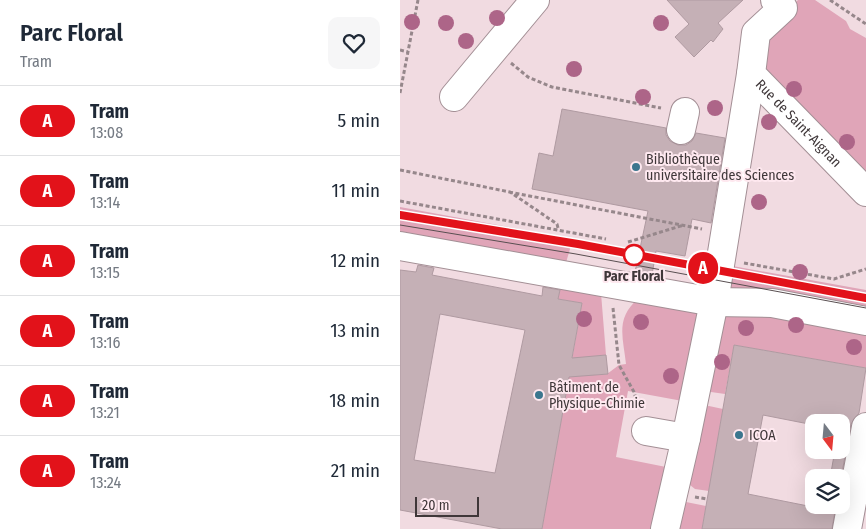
<!DOCTYPE html>
<meta charset="utf-8">
<style>
body{margin:0;font-family:"Fira Sans Condensed",sans-serif;background:#f6f6f7;color:#1f2937;height:100vh;display:flex;flex-direction:column;font-size:19px;white-space:nowrap}
*{box-sizing:border-box;margin:0}
p{font-size:16px;color:#747a83}
.icon{flex:none;width:28px;height:28px;fill:none;stroke:currentColor;stroke-width:2;stroke-linecap:round;stroke-linejoin:round}
.map{position:relative;flex:1;overflow:hidden}
.panel{display:flex;flex-direction:column;background:#fff;width:400px}
.panel>*{flex:none}
.badge{padding:0 10px;border-radius:16px;font-size:18px;line-height:32px}
.needle{width:32px;rotate:164deg}
.tools{position:absolute;left:405px;top:414px;display:grid;gap:10px}
.tools a{display:grid;place-items:center;width:45px;height:45px;border-radius:10px;background:#fff;box-shadow:0 5px 20px #0002;font-size:25px}
.scale{position:absolute;left:15px;bottom:12px;width:64px;box-sizing:border-box;padding-left:5px;border:2px solid #3f3739;border-top:0;font-size:14px;line-height:18px;white-space:nowrap;color:#3f3739;-webkit-text-stroke:4px #fee8ef;paint-order:stroke}
.map>.badge{position:absolute;translate:-50% -50%;box-shadow:0 0 0 2px #fff}
.round{display:grid;place-items:center;flex:none;width:52px;height:52px;border-radius:10px;background:#f6f6f7}
.headline{display:flex;align-items:center;justify-content:space-between;height:85px;padding:0 20px}
h1{font-size:24px;font-weight:600;line-height:38px}
ul{padding:0;list-style:none}
li{display:flex;align-items:center;gap:15px;height:70px;padding:0 20px;border-top:1px solid #e0e1e3}
li div{flex:1}
li b{display:block;font-size:19px}
li em{font-style:normal}
li .badge{min-width:55px;font-weight:700;text-align:center}
main{display:flex;flex:1;min-height:0}
.map>svg:first-child{display:block}
.green{fill:#e0a5b8}
.building{fill:#c5b0b6;stroke:#af9aa1;fill-rule:evenodd}
.lines{fill:none;stroke-linecap:round;stroke-linejoin:round}
.minor-casing{stroke:#a38f95;stroke-width:30}
.path{stroke:#96878b;stroke-width:3;stroke-dasharray:4 2.5;stroke-linecap:butt}
.minor{stroke:#fff;stroke-width:28}
.tram{stroke:#594f51;stroke-width:1}
.tree{fill:#ad6588}
.line-casing{stroke:#fff;stroke-width:11}
.line{stroke:#e2121a;stroke-width:8}
.poi-dot{fill:#3b768e;stroke:#fee8ef;stroke-width:2}
.stop-dot{fill:#fff;stroke:#e2121a;stroke-width:2.5}
.labels{text-anchor:middle;dominant-baseline:central;stroke-width:4;stroke-linejoin:round;paint-order:stroke}
.street-label{font-size:14px;fill:#3f3739;stroke:#fee8ef}
.poi-label{font-size:14px;fill:#3f3739;stroke:#fee8ef;text-anchor:start}
.stop-label{font-size:14px;font-weight:bold;fill:#3f3739;stroke:#fee8ef}
</style>
<main>
<section class="panel">
<div class="headline"><div><h1>Parc Floral</h1><p>Tram</p></div><a class="round"><svg class="icon" aria-label="heart" viewBox="0 0 24 24"><path d="M12 20l-8-8c-3-5 5-10 8-4 3-6 11-1 8 4z"/></svg></a></div>
<ul>
<li><span class="badge" style="background:#e2121a;color:#fff">A</span><div><b>Tram</b><p>13:08</p></div><em>5 min</em></li>
<li><span class="badge" style="background:#e2121a;color:#fff">A</span><div><b>Tram</b><p>13:14</p></div><em>11 min</em></li>
<li><span class="badge" style="background:#e2121a;color:#fff">A</span><div><b>Tram</b><p>13:15</p></div><em>12 min</em></li>
<li><span class="badge" style="background:#e2121a;color:#fff">A</span><div><b>Tram</b><p>13:16</p></div><em>13 min</em></li>
<li><span class="badge" style="background:#e2121a;color:#fff">A</span><div><b>Tram</b><p>13:21</p></div><em>18 min</em></li>
<li><span class="badge" style="background:#e2121a;color:#fff">A</span><div><b>Tram</b><p>13:24</p></div><em>21 min</em></li>
</ul>
</section>
<div class="map">
<svg width="466" height="529" viewBox="0 0 466 529">
<rect width="100%" height="100%" fill="#f1dbe1"/>
<path class="green" d="M398,0h17l31,21 4,8 16,9v141l-101,-102 4,-48z
M0,207l168,31 2,11 -5,17 -165,-27z
M327,265l139,25v25l-143,-26z
M161,283l40,10 5,62 -15,2 2,18 14,-1 12,-9 7,-1c-3,-27 -11,-46 13,-66l64,12 -15,92 -60,-11 -12,66 50,10 -12,62h-112l40,-226 -24,-4z
M364,309l102,23v36l-132,-23 -9,49 -14,-2 -5,-4 15,-73z
M309,406l14,3 -14,82 -14,-2 -5,-4 -2,-6 16,-72z
M286,502l20,4 -4,23h-24l5,-24z"/>
<path class="building" d="M267,0h76l-25,23 5,6 -10,13 -2,-2 -17,17 -19,-20 14,-13z
M162,109l104,19v7l4,6 8,4h8l6,-4 4,-8 29,5 -14,85 -19,-4 -7,37 -29,-5 -4,24 -17,-3 13,-61 -116,-22 7,-36 14,3z
M18,265l16,3 -2,7 110,21 1,-9 17,3 -2,9 24,4 -10,55 34,-3 2,19 -39,3 -27,152h-40l-102,-19v-240l16,2zM40,314l85,16 -30,143 -81,-13z
M334,345l132,23 -7,45 -8,11 -10,54h-11l5,-28h6v-28h-27v3l-51,-10 -15,79 75,15 1,-4h12l-4,24h-130z"/>
<g class="lines">
<defs>
<g id="minor">
<path id="s1" d="M375,0l8,8 -27,25 -5,41 115,118"/>
<path d="M54,97l81,-97"/>
<path d="M281,130l4,-18"/>
<path d="M0,246l314,56 58,1 94,18"/>
<path d="M246,431l40,7 -21,91"/>
<path d="M286,438l28,-136 37,-228"/>
<path d="M447,529l19,-102"/>
</g>
</defs>
<use href="#minor" class="minor-casing"/>
<path class="path" d="M430,0l36,24
M0,50l8,2
M111,63l17,14 24,10 109,21
M0,93l18,-93
M0,170l110,22 47,32 1,4
M109,192l193,37
M0,201l206,38
M228,242l56,-17
M344,263l90,16 32,-10
M213,308l6,57 15,27 5,17
M295,497l12,2"/>
<use href="#minor" class="minor"/>
<path class="tram" d="M0,215l178,29 288,54
M0,225l176,29 290,54"/>
</g>
<g class="tree">
<circle cx="97" cy="18" r="8"/>
<circle cx="12" cy="22" r="8"/>
<circle cx="46" cy="23" r="8"/>
<circle cx="261" cy="23" r="8"/>
<circle cx="66" cy="41" r="8"/>
<circle cx="174" cy="69" r="8"/>
<circle cx="394" cy="89" r="8"/>
<circle cx="243" cy="97" r="8"/>
<circle cx="315" cy="108" r="8"/>
<circle cx="369" cy="122" r="8"/>
<circle cx="447" cy="142" r="8"/>
<circle cx="359" cy="202" r="8"/>
<circle cx="400" cy="272" r="8"/>
<circle cx="184" cy="319" r="8"/>
<circle cx="241" cy="322" r="8"/>
<circle cx="396" cy="325" r="8"/>
<circle cx="346" cy="328" r="8"/>
<circle cx="454" cy="347" r="8"/>
<circle cx="322" cy="362" r="8"/>
<circle cx="271" cy="376" r="8"/>
</g>
<g class="lines">
<defs>
<path id="line" d="M0,215l178,29 288,54"/>
</defs>
<use href="#line" class="line-casing"/>
<use href="#line" class="line"/>
</g>
<g class="poi-dot">
<circle cx="236" cy="167" r="5"/>
<circle cx="139" cy="395" r="5"/>
<circle cx="339" cy="435" r="5"/>
</g>
<circle class="stop-dot" cx="234" cy="255" r="10"/>
<g class="labels">
<g class="street-label">
<text stroke="none"><textPath href="#s1" startOffset="158">Rue de Saint-Aignan</textPath></text>
</g>
<g class="poi-label">
<text x="246" y="159">Bibliothèque<tspan x="246" dy="16">universitaire des Sciences</tspan></text>
<text x="149" y="387">Bâtiment de<tspan x="149" dy="16">Physique-Chimie</tspan></text>
<text x="349" y="435">ICOA</text>
</g>
<g class="stop-label">
<text x="234" y="276">Parc Floral</text>
</g>
</g>
</svg>
<div class="tools">
<a><svg class="needle" viewBox="-14 -14 28 28"><path d="M0-13l5 13h-10z" fill="#e53935"/><path d="M0 13l5-13h-10z" fill="#747a83"/></svg></a>
<a><svg class="icon" aria-label="layers" viewBox="0 0 24 24"><path d="M12 4l9 5-9 5-9-5zM3 14l9 5 9-5"/></svg></a>
</div>
<div class="scale">20 m</div>
<b class="badge" style="left:303px;top:268px;background:#e2121a;color:#fff">A</b>
</div>
</main>
